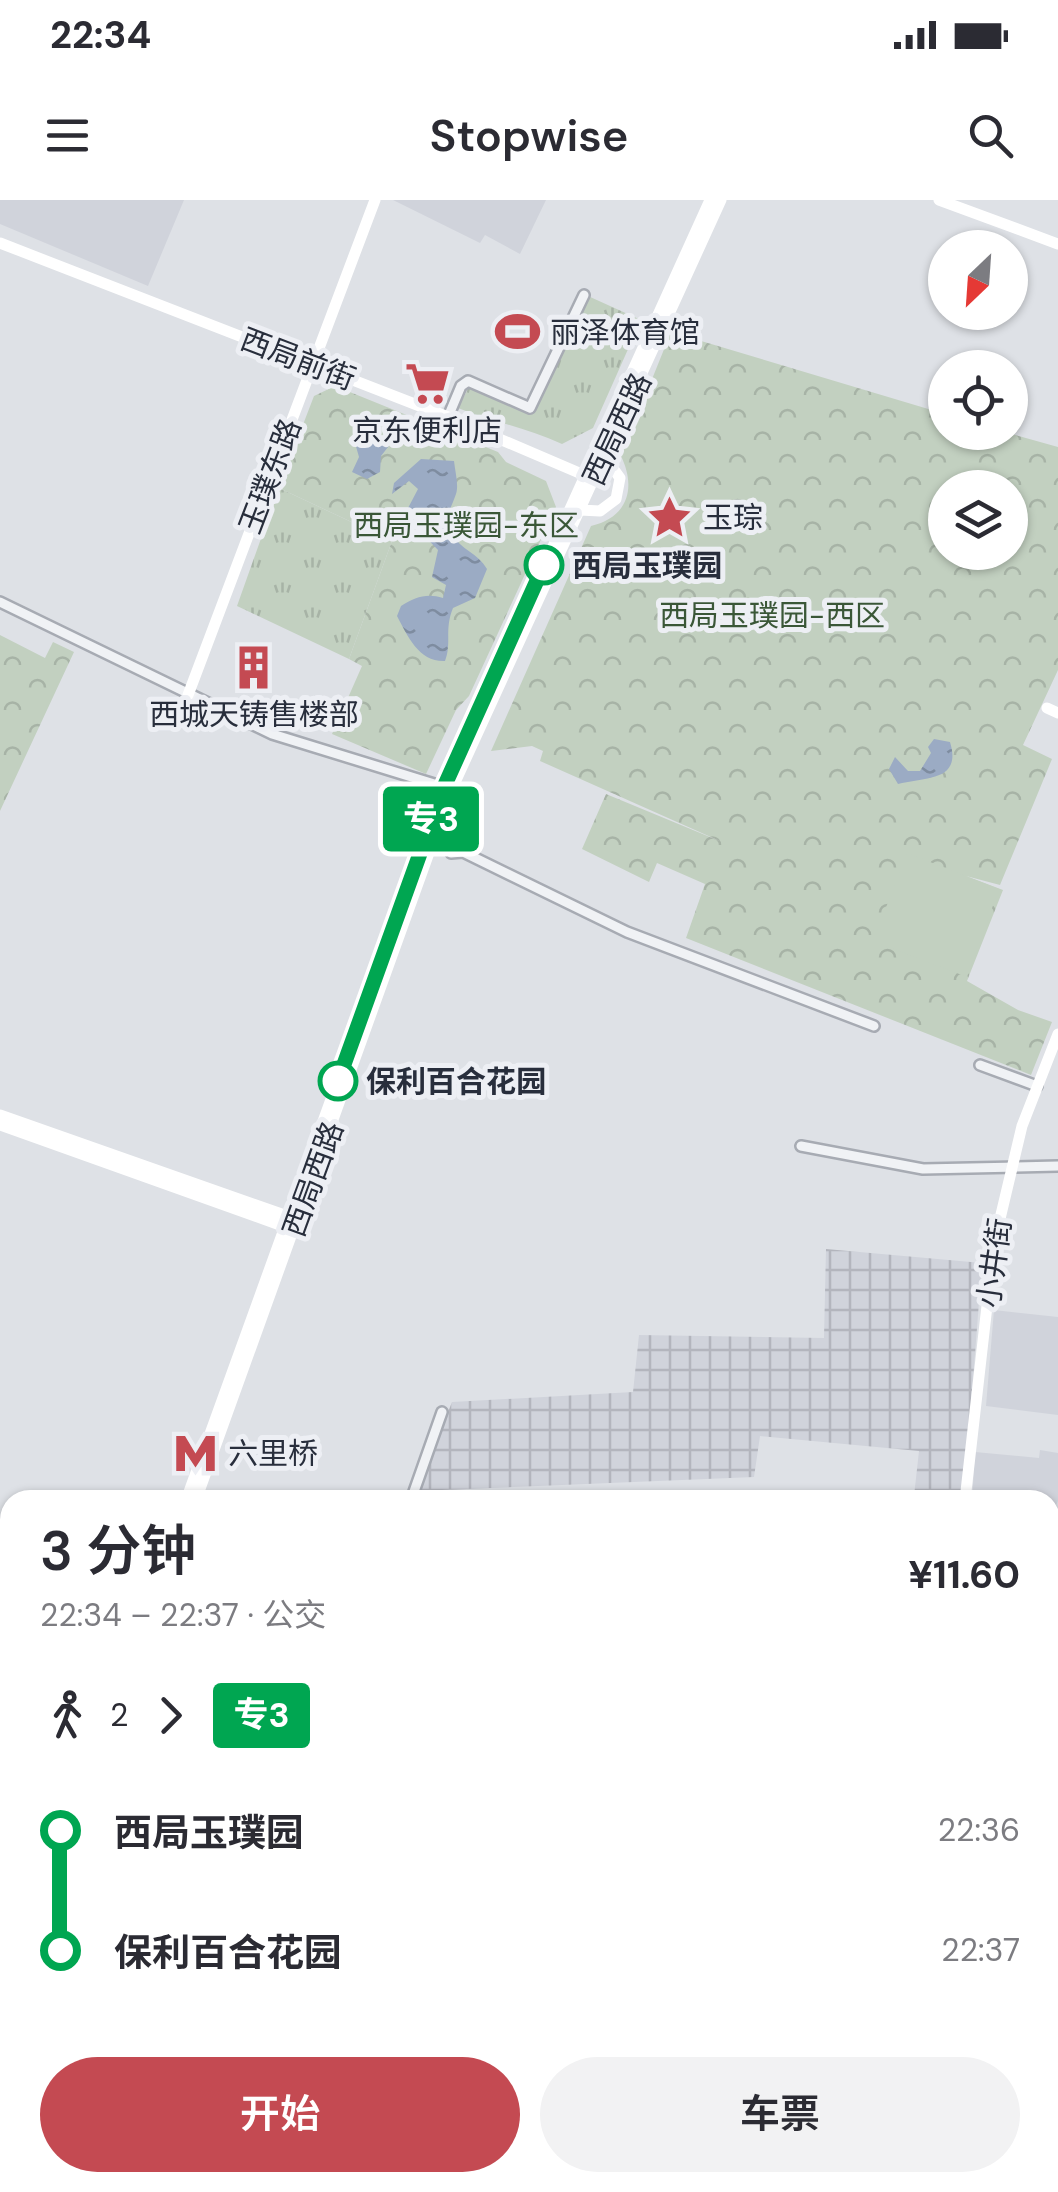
<!DOCTYPE html>
<html lang="zh">
<meta charset="utf-8">
<style>
body{margin:0;font-family:"DM Sans","Noto Sans SC",sans-serif;background:#f2f2f3;color:#2b2b33;height:100vh;display:flex;flex-direction:column;font-size:38px;white-space:nowrap}
*{box-sizing:border-box;margin:0}
p{font-size:32px;color:#7c7c81}
.icon{flex:none;width:55px;height:55px;fill:none;stroke:currentColor;stroke-width:2;stroke-linecap:round;stroke-linejoin:round}
.map{position:relative;flex:1;overflow:hidden}
.side{position:absolute;left:0px;top:1290px;width:1060px;height:702px;display:flex;flex-direction:column;background:#fff;border-radius:30px 30px 0 0;box-shadow:0 2px 8px #0004}
.side>*{flex:none}
.badge{padding:0 20px;border-radius:8px;font-size:35px;line-height:65px}
.needle{width:65px;rotate:205deg}
.tools{position:absolute;left:928px;top:30px;display:grid;gap:20px}
.tools a{display:grid;place-items:center;width:100px;height:100px;border-radius:50%;background:#fff;box-shadow:0 2px 8px #0004;font-size:50px}
.map>.badge{position:absolute;translate:-50% -50%;box-shadow:0 0 0 5px #fff}
.legs{display:flex;align-items:center;gap:15px;height:110px;padding:0 40px;font-size:32px}
.legs p{margin-inline-start:auto}
.head{display:flex;align-items:center;justify-content:space-between;height:170px;padding:0 40px}
h1{font-size:55px;font-weight:600;line-height:75px}
.cta{display:flex;gap:20px;margin-top:auto;padding:20px 40px}
.cta a{flex:1;height:115px;border-radius:60px;background:#c44a52;color:#fff;font-size:40px;font-weight:600;line-height:115px;text-align:center}
.cta a+a{background:#f2f2f3;color:#2b2b33}
ul{padding:0 40px;list-style:none}
li{display:flex;align-items:center;gap:35px;height:120px;font-size:38px}
li i{display:grid;place-items:center;width:15px;height:100%;margin:0 12px;background:currentColor}
li i::after{content:'';width:25px;height:25px;margin:-12px;border:8px solid;border-radius:50%;background:#fff}
li p{margin-inline-start:auto}
li:first-child i{background:linear-gradient(#0000 50%,currentColor 0)}
li:last-child i{background:linear-gradient(currentColor 50%,#0000 0)}
.status{display:flex;justify-content:space-between;align-items:center;height:70px;padding:0 50px;background:#fff;direction:ltr}
.status svg{height:28px;fill:currentColor}
header{display:flex;justify-content:space-between;align-items:center;height:130px;padding:0 40px;background:#fff;font-size:45px;font-weight:600}
.map>svg:first-child{display:block}
.built{fill:#d0d3db}
.industrial{fill:url(#industrial-grid)}
.grass{fill:url(#grass-tufts)}
.park{fill:url(#park-crowns);fill-rule:evenodd}
.garden{fill:#c2d0c0}
.water{fill:url(#water-ripples)}
.lines{fill:none;stroke-linecap:round;stroke-linejoin:round}
.street-casing{stroke:#a7abb3;stroke-width:14}
.highway-casing{stroke:#868d9c;stroke-width:20}
.street{stroke:#f0f2f5;stroke-width:9}
.secondary{stroke:#fff;stroke-width:11}
.highway{stroke:#fff;stroke-width:15}
.line-1-casing{stroke:#fff;stroke-width:22}
.line-1{stroke:#00a651;stroke-width:15}
.stop-1-dot{fill:#fff;stroke:#00a651;stroke-width:5}
.labels{text-anchor:middle;dominant-baseline:central;stroke-width:10;stroke-linejoin:round;paint-order:stroke}
.poi-label{font-size:30px;fill:#282e3c;stroke:#edeff4;text-anchor:start}
.street-label{font-size:30px;fill:#282e3c;stroke:#edeff4}
.park-label{font-size:30px;fill:#3a5737;stroke:#edeff4}
.stop-label{font-size:30px;font-weight:bold;fill:#282e3c;stroke:#edeff4;text-anchor:start}
</style>
<div class="status"><b>22:34</b><svg viewBox="0 0 49 12"><path d="M0 12V9h3v3zM5 12V6h3v6zM10 12V3h3v9zM15 12V0h3v12zM26 1h20v11H26zM47 4h2v5h-2z"/></svg></div>
<header><svg class="icon" aria-label="menu" viewBox="0 0 24 24"><path d="M4 6h16M4 12h16M4 18h16"/></svg>Stopwise<svg class="icon" aria-label="search" viewBox="0 0 24 24"><circle cx="10" cy="10" r="6"/><path d="M15 15l6 6"/></svg></header>
<div class="map">
<svg width="1058" height="1992" viewBox="0 0 1058 1992">
<defs>
<pattern id="industrial-grid" width="8" height="8" patternUnits="userSpaceOnUse" patternTransform="scale(2.5)"><rect width="8" height="8" fill="#d0d3db"/><path d="M0 4h8M4 0v8" fill="none" stroke="#b3b5bd"/></pattern>
<pattern id="grass-tufts" width="24" height="20" patternUnits="userSpaceOnUse" patternTransform="scale(2.5)"><rect width="24" height="20" fill="#c2d0c0"/><path d="M3 7l-1-3M5 7V3M7 7l1-3M15 17l-1-3M17 17v-4M19 17l1-3" fill="none" stroke="#a7b3a6"/></pattern>
<pattern id="park-crowns" width="20" height="18" patternUnits="userSpaceOnUse" patternTransform="scale(2.5)"><rect width="20" height="18" fill="#c2d0c0"/><path d="M2 6a3 3 0 1 1 6 0M12 15a3 3 0 1 1 6 0" fill="none" stroke="#a7b3a6"/></pattern>
<pattern id="water-ripples" width="26" height="14" patternUnits="userSpaceOnUse" patternTransform="scale(2.5)"><rect width="26" height="14" fill="#9babc4"/><path d="M2 4q2-2 4 0t4 0M15 11q2-2 4 0t4 0" fill="none" stroke="#7e8ca0"/></pattern>
</defs>
<rect width="100%" height="100%" fill="#dee1e6"/>
<path class="built" d="M0,0h184l-36,86 -148,-62z
M393,0h153l-26,54 -35,-19 -5,8z
M994,1110l64,7v98l-72,-9z
M1040,1250l18,3v48l-8,16v-17h-78l3,-48 64,6z"/>
<path class="industrial" d="M826,1049l156,14 -18,234 -50,-1 5,-45 -159,-15 -6,41 -337,14 35,-89 181,-10 6,-57 185,3z"/>
<path class="grass" d="M588,96l53,24 -48,108 -31,16c-34,-16 -69,-22 -104,-36l12,-23 62,27z
M279,288l113,53 -43,118 -112,-53z"/>
<path class="park" d="M671,132l274,82v18l63,1 50,14v223l-35,75 29,14 -52,126 -34,-9 37,14 -36,91 51,29 34,12 -21,53 -345,-137 19,-54 -48,-21 -8,19 -67,-33 24,-55 116,48 -182,-81 3,-10 -11,-5 -41,5 100,-225c38,-9 45,-39 30,-70zM945,288h65v64h-65z
M335,186l163,66 8,10 40,19 10,26 -87,189 -13,14 -30,64 -94,-40 30,-68 -13,-7 43,-118 -113,-53 17,-44 6,-1 -3,-8 15,-39z
M0,435l45,23 8,-16 21,10 -74,159z
M1050,1635l8,1v100l-8,13z
M1050,1863l8,5v124h-241l4,-10h229z"/>
<path class="garden" d="M907,653l92,36 -32,88 -94,-36z"/>
<path class="water" d="M367,234l24,3 1,5 -11,14 -1,16 -13,7 -15,-7 7,-15 -4,-14z
M421,259l33,2c1,10 5,24 2,33 -5,15 -13,24 -4,40 9,16 26,19 35,35l-12,29 -22,10c-9,22 -1,35 -8,53 -26,1 -37,-24 -48,-45l4,-10c14,-9 26,-13 42,-8l3,-13 -14,-8 6,-27 -27,-28 -4,-12 11,-21 -9,-8 -17,13 2,-11z
M934,539l16,3c12,39 -23,35 -52,42l-9,-15 6,-12 13,14h12l11,-18 -3,-6z"/>
<g class="lines">
<defs>
<path id="street" d="M448,217l13,-31 7,-5 62,27 54,-113
M0,402l272,132 172,53
M451,653l12,-1 164,80 247,94
M980,865l57,21
M801,946l122,23 135,-3
M411,1300l31,-88
M0,1584l10,-21
M1050,1769l8,-15
M1050,1802l8,4"/>
<path id="highway" d="M0,1395l10,-1
M0,1416h10
M0,1429h10
M1050,1444l8,1
M0,1445h10
M1050,1582l8,1
M1050,1599l8,1"/>
</defs>
<use href="#street" class="street-casing"/>
<use href="#highway" class="highway-casing"/>
<use href="#street" class="street"/>
<path class="secondary" d="M939,0l119,44
M0,43l448,174 143,61
M580,310l20,1 16,-12 4,-21 -16,-22
M188,495l187,-495
M1047,508l11,5
M0,915l293,103
M0,925l291,104
M186,1300l258,-713 266,-587
M196,1300l256,-711 269,-589
M965,1300l29,-256 28,-118 36,-92
M1050,1394l8,-16
M1050,1437l8,-14
M1050,1451v15
M0,1464h10
M1050,1572l8,2
M1050,1625l8,2
M0,1726l10,-21
M0,1875l10,5
M226,1982l20,10
M700,1982l21,10
M298,1992l5,-10
M755,1992l5,-10
M772,1992l5,-10
M783,1992l5,-10"/>
<use href="#highway" class="highway"/>
</g>
<g class="lines">
<defs>
<path id="line-1" d="M338,881l106,-294 100,-222"/>
</defs>
<use href="#line-1" class="line-1-casing"/>
<use href="#line-1" class="line-1"/>
</g>
<defs>
<symbol id="stadium-bare" viewBox="-9 -9 18 18"><path d="M0-5a6.5 5 0 1 0 0 10a6.5 5 0 1 0 0-10ZM-3.5-1.8h7v3.6h-7Z" fill="#c44a52" stroke="#edeff4" stroke-width="2.5" paint-order="stroke"/></symbol>
<symbol id="supermarket-bare" viewBox="-9 -9 18 18"><path d="M-6-5.5h2.5l.6 2H6L4.5 2H-2.5L-4.4-4H-6ZM-1.5 3.2a1.3 1.3 0 1 0 .1 0ZM3 3.2a1.3 1.3 0 1 0 .1 0Z" fill="#c44a52" stroke="#edeff4" stroke-width="2.5" paint-order="stroke"/></symbol>
<symbol id="sight-bare" viewBox="-9 -9 18 18"><path d="M0-6L1.8-2.2L6-1.7L2.9 1.2L3.7 5.4L0 3.3L-3.7 5.4L-2.9 1.2L-6-1.7L-1.8-2.2Z" fill="#c44a52" stroke="#edeff4" stroke-width="2.5" paint-order="stroke"/></symbol>
<symbol id="building-bare" viewBox="-9 -9 18 18"><path d="M-4-6H4V6H1V3H-1V6H-4ZM-2.5-4.3h1.7v1.8h-1.7ZM.8-4.3h1.7v1.8H.8ZM-2.5-1h1.7V.8h-1.7ZM.8-1h1.7V.8H.8Z" fill="#c44a52" stroke="#edeff4" stroke-width="2.5" paint-order="stroke"/></symbol>
<symbol id="metro-bare" viewBox="-9 -9 18 18"><path d="M-5.5 5V-5H-3L0 0L3-5H5.5V5H3V-.5L0 4L-3-.5V5Z" fill="#c44a52" stroke="#edeff4" stroke-width="2.5" paint-order="stroke"/></symbol>
</defs>
<g fill-rule="evenodd">
<use href="#stadium-bare" x="486" y="100" width="63" height="63"/>
<use href="#supermarket-bare" x="396" y="152" width="63" height="63"/>
<use href="#sight-bare" x="638" y="286" width="63" height="63"/>
<use href="#building-bare" x="222" y="436" width="63" height="63"/>
<use href="#metro-bare" x="164" y="1222" width="63" height="63"/>
</g>
<g class="stop-1-dot">
<circle cx="544" cy="365" r="18"/>
<circle cx="338" cy="881" r="18"/>
</g>
<g class="labels">
<g class="poi-label">
<text x="550" y="132">丽泽体育馆</text>
<text x="427" y="230" text-anchor="middle">京东便利店</text>
<text x="703" y="317">玉琮</text>
<text x="254" y="514" text-anchor="middle">西城天铸售楼部</text>
<text x="228" y="1253">六里桥</text>
</g>
<g class="street-label">
<text transform="translate(298 159) rotate(21)">西局前街</text>
<text transform="translate(617 229) rotate(-65)">西局西路</text>
<text transform="translate(270 276) rotate(-69)">玉璞东路</text>
<text transform="translate(313 979) rotate(-70)">西局西路</text>
<text transform="translate(994 1063) rotate(-82)">小井街</text>
</g>
<g class="park-label">
<text x="466" y="325">西局玉璞园-东区</text>
<text x="772" y="415">西局玉璞园-西区</text>
</g>
<g class="stop-label">
<text x="572" y="365">西局玉璞园</text>
<text x="366" y="881">保利百合花园</text>
</g>
</g>
</svg>
<div class="tools">
<a><svg class="needle" viewBox="-14 -14 28 28"><path d="M0-13l5 13h-10z" fill="#e53935"/><path d="M0 13l5-13h-10z" fill="#7c7c81"/></svg></a>
<a><svg class="icon" aria-label="locate" viewBox="0 0 24 24"><circle cx="12" cy="12" r="6"/><path d="M12 2v4M12 18v4M2 12h4M18 12h4"/></svg></a>
<a><svg class="icon" aria-label="layers" viewBox="0 0 24 24"><path d="M12 4l9 5-9 5-9-5zM3 14l9 5 9-5"/></svg></a>
</div>
<b class="badge" style="left:431px;top:619px;background:#00a651;color:#fff">专3</b>
<section class="side">
<div class="head"><div><h1>3 分钟</h1><p>22:34 – 22:37 · 公交</p></div><b>¥11.60</b></div>
<div class="legs"><svg class="icon" aria-label="walk" viewBox="0 0 24 24"><circle cx="13" cy="4" r="2"/><path d="M13 8l-2 6 4 7M11 14l-3 7M7 12l3-4h3l4 4"/></svg>2<svg class="icon" aria-label="forward" viewBox="0 0 24 24"><path d="M9 5l7 7-7 7"/></svg><b class="badge" style="background:#00a651;color:#fff">专3</b></div>
<ul>
<li><i style="color:#00a651"></i><b>西局玉璞园</b><p>22:36</p></li>
<li><i style="color:#00a651"></i><b>保利百合花园</b><p>22:37</p></li>
</ul>
<div class="cta"><a>开始</a><a>车票</a></div>
</section>
</div>
